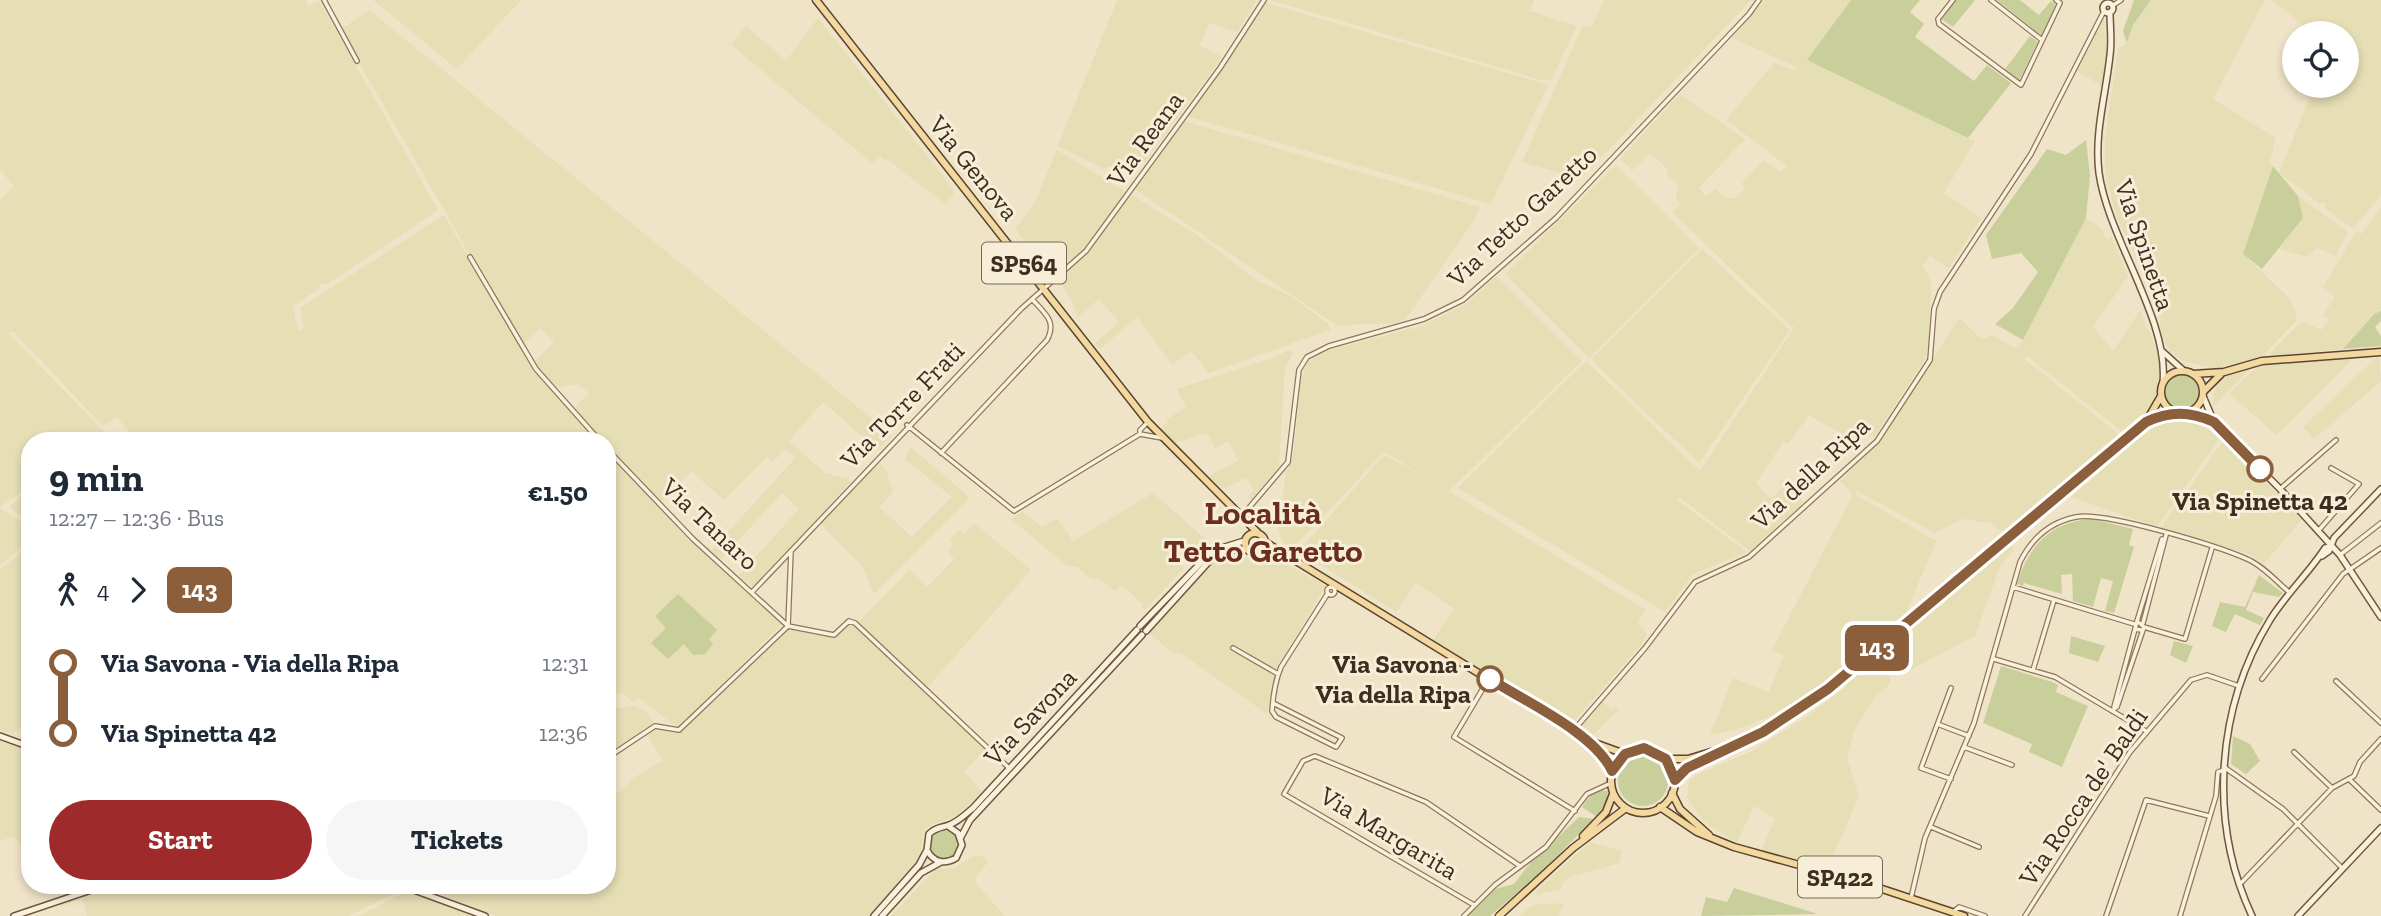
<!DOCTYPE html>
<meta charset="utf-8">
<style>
body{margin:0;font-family:"Zilla Slab",serif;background:#f6f6f7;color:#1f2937;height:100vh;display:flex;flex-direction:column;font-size:26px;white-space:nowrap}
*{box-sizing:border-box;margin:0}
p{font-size:23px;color:#747a83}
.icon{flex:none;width:38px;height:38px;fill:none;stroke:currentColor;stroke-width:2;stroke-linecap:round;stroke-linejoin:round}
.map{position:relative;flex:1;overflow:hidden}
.side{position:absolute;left:21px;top:432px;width:595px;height:462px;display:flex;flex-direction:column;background:#fff;border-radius:28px;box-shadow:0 4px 10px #0003}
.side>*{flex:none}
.badge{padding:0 14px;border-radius:10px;font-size:24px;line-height:46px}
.fabs{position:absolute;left:2282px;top:21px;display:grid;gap:14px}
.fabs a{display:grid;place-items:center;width:77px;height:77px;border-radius:50%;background:#fff;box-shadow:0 4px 10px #0003;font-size:35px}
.map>.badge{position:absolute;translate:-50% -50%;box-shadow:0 0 0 4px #fff}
.legs{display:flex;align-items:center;gap:10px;height:77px;padding:0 28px;font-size:23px}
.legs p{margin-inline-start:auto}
.head{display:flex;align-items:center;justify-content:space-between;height:119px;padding:0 28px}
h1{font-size:38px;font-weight:800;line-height:52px}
.cta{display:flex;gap:14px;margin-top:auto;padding:14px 28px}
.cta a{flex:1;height:80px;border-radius:42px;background:#9e2a2b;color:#fff;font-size:28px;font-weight:800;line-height:80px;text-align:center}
.cta a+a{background:#f6f6f7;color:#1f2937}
ul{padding:0 28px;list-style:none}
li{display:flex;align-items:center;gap:24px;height:70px;font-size:26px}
li i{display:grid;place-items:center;width:10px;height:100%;margin:0 9px;background:currentColor}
li i::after{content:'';width:18px;height:18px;margin:-9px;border:5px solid;border-radius:50%;background:#fff}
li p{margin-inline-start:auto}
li:first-child i{background:linear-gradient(#0000 50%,currentColor 0)}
li:last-child i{background:linear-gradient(currentColor 50%,#0000 0)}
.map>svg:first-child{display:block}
.farmland{fill:#e6deb5}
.green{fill:#c9cf9b}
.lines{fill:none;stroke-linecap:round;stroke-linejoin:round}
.street-casing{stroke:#8d765c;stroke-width:6}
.secondary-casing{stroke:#6f573f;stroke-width:8}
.primary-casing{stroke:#5b4430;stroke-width:9}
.street{stroke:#faf1dc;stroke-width:3.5}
.secondary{stroke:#faf1dc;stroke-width:5}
.primary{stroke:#f3d9a0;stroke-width:6}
.line-1-casing{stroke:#fff;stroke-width:16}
.line-1{stroke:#8b5e3c;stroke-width:10}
.stop-1-dot{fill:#fff;stroke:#8b5e3c;stroke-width:3.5}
.labels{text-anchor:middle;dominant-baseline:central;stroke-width:6;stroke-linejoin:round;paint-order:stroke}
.shield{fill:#f7eed8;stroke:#756857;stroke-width:2}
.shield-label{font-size:24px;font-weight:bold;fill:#3d2e20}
.street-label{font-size:26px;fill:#3d2e20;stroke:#f7eed8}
.stop-label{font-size:26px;font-weight:bold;fill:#3d2e20;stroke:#f7eed8}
.district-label{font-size:33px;font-weight:bold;fill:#6b2e1e;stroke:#f7eed8}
</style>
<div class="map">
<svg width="2381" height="916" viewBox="0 0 2381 916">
<rect width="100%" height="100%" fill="#f0e4c8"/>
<path class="farmland" d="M0,0h306l2,6 11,-5 119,209 -112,75 -7,-1 1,4 -27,18 5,25 6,-3 -4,-20 144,-93 88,152 65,74h-472l7,-5 -15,-19 -14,9 -90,-95 -5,2 99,102 -10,6h-67v45l-30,21v-308l14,-13 -14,-16z
M373,0h148l-64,69z
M1117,0h140l-20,32 -27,-9 -11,22 23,12 -77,105 -9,-5 -32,12 -46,-23z
M1270,0h264l-4,11 47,15 -26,54h-10z
M1604,0h147l-170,179 -59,-17 61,-137 9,2z
M1764,0h87l-43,60 167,81 -31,52 37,25 -32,50 -19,-12 -7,9 8,17 -2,62 -5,17 -50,76 -12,-5 -6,10 -47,-27 -21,29 -5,-2 -27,41 15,16 12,-12 -4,-4 3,-4 22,23 -54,49 -71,-54 -2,3 70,52 -54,22 -28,38 -207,-124 128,-127 114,110 163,-248 -70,105 -120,-115 7,-8 -4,-7 2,-14 -12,-9 3,-5 -19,-17 -17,17 -13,-11 60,-65 65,45 -46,49 7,8 9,-7 12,9h8l9,-9 -2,-6 22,-23 16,12 7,-6 -61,-46 48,-57 20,7 3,-3 -65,-29z
M2151,0h114l-52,99 63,39 -6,23 3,5 -30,88 43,41 8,11 3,14 -36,37 -46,12 -32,-8 -13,-9 -10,-24 1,-10 -14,-48h-5l-27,-57 -10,-43v-32l13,-89 9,-6 6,-18z
M2272,0h109v195l-28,34 -28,-21v-5h-6l-40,-30 32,-78 -3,-4 2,-5h37v-53h-35z
M1266,3l282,82 -57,119 -305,-88z
M369,10l523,425 -14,15 -55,-48 -34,39 36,32 22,5 4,4 -98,105 -15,-11 61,-67 -17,-16 -61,66 -11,-7 85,-94 -10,-9 -12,13 -6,-5 -43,43 -33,-29 -31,33 -53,-57v-6h-6l-28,-31 16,-17 -12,-9 -23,4 -18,-21 -2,-4 20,-21 -13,-14 -19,17 -182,-315z
M818,18l136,172 -1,6 -8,8 -58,-45 -2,2 -6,-5 -7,7 -141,-118 15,-19 40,35z
M2104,18l3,32 -5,36 -27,-16 25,-50z
M1183,121l297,86 -5,12 -70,101 -15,4 -54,1 -201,-136z
M1057,150l139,84 60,46 33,15 40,29 1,6 -121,43 -18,-22 -19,14 -35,-48 -37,32 -6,-5 25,-22 -20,-23 -21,18 -6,-17 -13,-19 -44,-52 20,-27z
M1616,165l83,83 -110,110 -84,-84z
M2298,196l50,36 -12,24 -19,-8 -10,9 -28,-8 24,-31z
M2381,207v104l-8,3 -30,35 -71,7 -2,-3 32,-32 19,9 8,-11 -6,-4 12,-18 -12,-10 30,-50 4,-5 4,2z
M2086,218l15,10 6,13 4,-5 17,40 -35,51 20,24 27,-40 22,52 -5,29 -11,22 -22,19 -97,-77 -3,3 96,76 -118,97 -12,-9 -28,-4 -27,14 -78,-42 -3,3 82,47 -31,75 -89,73 -45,27 -30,12 -31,7 23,-57 36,14 15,-36 -12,-6 81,-156 -13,-13 42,-42 77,-121 23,21 10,-4 23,13 8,-8z
M1702,249l88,81 -91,133 -106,-101v-5z
M1497,276l85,85 -133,130 197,119 -8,12 9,12 -6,11 -66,75 -22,-10 -3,2 -117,-72 21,-31 -38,-26 -20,29 -97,-61 85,-96 49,26 -49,-29 -92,97 -9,-6 -5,-12 8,-58 7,-15 8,-77 7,-21 11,-7 102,-27 45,-22z
M1289,350l4,3 -8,16 -6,98 -27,34 -4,-4 6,-7 -8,-12 -20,10 -8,-2 -10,-10 30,-15 -9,-20 -14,7 -8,-15 -32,10 -14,-15 7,-5 -2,-3 20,-13 -9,-18 95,-31z
M2379,355l2,26 -67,58 -11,-12z
M2354,357l-77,78 -48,-41 23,-23 9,-5z
M2250,369l-1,1 -37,38 4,-26 22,-12z
M2172,419l25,1 22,19 -62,88 -86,-30 75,-66z
M2224,440l78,79 -38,45 -12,-9 -92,-27z
M911,447l59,51 -96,96 -12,-28 -42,-43 59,-61 8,10 6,20 -14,15 33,30 40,-40 -47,-38z
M607,452l83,89 61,51 31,32 -104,104 -39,-30 -7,4 -10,-10 -15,5z
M30,490v34l-21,-17z
M1153,493l57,50 -15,13 -21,-19 -11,11 21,20 -39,42 -4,-3 2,-3 -22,-19 -6,6 -14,-11 -10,-1 -14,-12 -10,-1 -56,-47 11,-8 20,16 15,-9 16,23z
M0,508l30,19v13l-30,25z
M974,523l57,47 -104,118 -68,-63 1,-5 49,-50 18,17 27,-28 -5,-6 3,-9 -2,-5 9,-9 6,3z
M2009,541l4,9 -14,19 -24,67 -69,36 -16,1v11l-15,13 -20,32 -8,28 12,40 -32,72 -66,-18 14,-32 -21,-13 -17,37 -34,-22 -16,-23 2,-16 7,-7 54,-23 50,-31 46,-34 -4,-3 2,-3z
M30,546v175l-18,13 -12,-4v-160z
M1232,553l28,11 10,-9 56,31 -50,83 -9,45 -89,-63 -3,4 -26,-22 62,-69z
M851,623l135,126 -22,22 18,21 -26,24 -26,9 -6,7 -4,24 -51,60h-373l-62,-25 -7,-5h180v-91l7,-4 3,3 18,-17 28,-17 -16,-24 8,-8 19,5 7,-1 106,-103 47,9z
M607,698l7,11 20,-3 10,4 10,12 -47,32z
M1603,702l8,7 4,-3 4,4 -26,25 -13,-8z
M0,739l30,10v110l-15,-23 -15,5z
M1590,842l32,9 -2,12 -50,14 -8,6 -1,7 -20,3 -5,4 2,-8z
M974,856h8l6,6 -13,16 1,6 29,32h-114l44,-46 19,-2z
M107,886h283l12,4 -54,26h-261l-5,-17 -22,7 1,-4z
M407,891l66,25h-114z
M1563,903l-4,13h-40l13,-11z"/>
<path class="green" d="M1851,0h69l-10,12 14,12 -9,13 59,44 13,-16 24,18 -43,55 -161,-78z
M1956,0h19l-22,27 -12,-8z
M1997,0h23l19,15 12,-14 5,4 -14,31z
M2134,0h17l-18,25 -6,18 -4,-12z
M2030,36l8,6 -19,39 -14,-12z
M2086,140l4,36 -4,42 -63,122 -28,-16 18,-16 25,-36 -17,-19 -29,6 -6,-24 61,-86 19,6z
M2273,166l25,30 5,22 -41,51 -19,-15z
M2381,311v10l-6,6 6,9v10l-38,3 31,-35z
M2165 392a17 17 0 1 1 34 0a17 17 0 1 1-34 0Z
M2093,519l40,10 -4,16 5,2 -20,66 -9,-2 8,-30 -12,-3 -8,29 -20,-6 -1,-27 -11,1 1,19 -38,-11 -1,3 -6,-2c12,-39 34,-63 76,-65z
M2259,575l24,18 -4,4 -26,-5 -7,18 18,8 -4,7 -25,-11 -9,18 -14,-6 8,-24 25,5z
M678,594l39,36 -8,9 4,5 -8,10 -12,1 -9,-11 -16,15 -17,-16 15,-15 -11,-12z
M2071,636l34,10 -7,16 -29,-9z
M2174,641l19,5 -7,17 -16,-8z
M2001,666l51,16 6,3 -2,7 32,14 -26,61 -33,-15 3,-8 -49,-21z
M2233,736l17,8 10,17 -14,13 -15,-10z
M1618 781a25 25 0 1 1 50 0a25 25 0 1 1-50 0Z
M1602,790l6,1 -1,12 -10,14 -15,-10 9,-13z
M1579,817l15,2 -57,57 -47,40h-22l27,-27 19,-5 17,-22z
M930 844a14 14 0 1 1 28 0a14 14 0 1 1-28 0Z
M1734,888l84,26 -117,2 5,-19 21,5z"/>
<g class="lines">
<defs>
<path id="street" d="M324,0l33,61
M1953,0l-15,19 1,5 82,61 39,-82 -4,-3
M1991,0l51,40
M2112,6l9,-6
M470,257l66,112 64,72
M907,425l107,86 126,-77v-4l8,-8
M1140,434l22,4
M607,449l86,90 95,87
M941,453l106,-113c10,-19 -2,-26 -15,-41
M2280,489l56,-49
M1242,516l46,-54 11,-92 8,-13 22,-11 95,-27 39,-19 93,-82 193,-204 10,-14
M2319,530l40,-46 -28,-16
M2340,555l41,-32
M2013,587l121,37
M1327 591a4 4 0 1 1 8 0a4 4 0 1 1-8 0Z
M753,591l268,-282 65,-58 134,-183 44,-68
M2137,621l25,-82h3
M2143,623l23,-88
M788,626l46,9 15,-14 6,2 154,145
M2144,627l41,12 27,-91
M1233,648l45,26
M1994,659l61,18 91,54
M2033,670l21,-70
M2262,679l81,-105 38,-26
M1488,680l-34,57 121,74
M2336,681l45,42
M1273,703l69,35 -6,9 -60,-30 -4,-6c1,-15 3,-30 9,-44l47,-74
M2114,707l21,-78
M2112,711l5,-4 27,-80 -7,-6 -2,8 6,1
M1940,725l29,11
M1573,731l72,-83 50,-66 54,-25 128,-116 53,-81 4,-51 6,-17 91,-138 73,-143
M1964,747l48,18
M2294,752l38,36
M607,758l48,-32 24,4 109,-104 3,-75
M2224,767l59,42 59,59
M1951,779l-30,-11 30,-80
M2350,780l31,30
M1931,827l48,20
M2240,884l92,-96 22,-12 6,-14 21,-23
M1911,898l14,-60 49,-115 46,-161c12,-24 30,-40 56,-45 28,-6 142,29 171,42 15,6 30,23 42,33
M1474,905l-190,-111 19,-33 12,-5 111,46 94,64
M1953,912l6,-5 26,9
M1464,916l31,-31 51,-38 41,-53 24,-11
M2025,916l105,-164 61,-72 16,-5 32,11
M2106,916l40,-116 63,16
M2180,916l36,-120 2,-24 6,-2"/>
<path id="secondary" d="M2103 8a5 5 0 1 1 10 0a5 5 0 1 1-10 0Z
M2110,12c0,15 2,29 0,43 -4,39 -16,78 -11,118 9,65 70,147 64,209
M2163,352l21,19
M2203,396l11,26
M2185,413l29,9 66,67 60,66 41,62
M2322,556l7,-5 5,-13 47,-49
M1140,626l72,-75 32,-10
M1146,631l67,-74 15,-7h18
M0,736l30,11
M948,826l10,7 4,12 -6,13c-12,7 -23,4 -29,-8l2,-16c7,-7 12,-6 20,-9 9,-3 17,-11 24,-17l164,-178
M961,837l9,-17 172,-185
M403,886l82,30
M14,916l89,-30
M874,916l45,-51 8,-15
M882,916l39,-43 20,-11
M2252,916c-44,-94 -36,-208 18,-296 16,-26 39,-47 55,-72l4,-1
M2298,916l83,-88"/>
<path id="primary" d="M816,0l332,422 110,111
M2161 392a21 21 0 1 1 42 0a21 21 0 1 1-42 0Z
M2193,374l31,-2 38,-11 119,-9
M2203,392l19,-19
M2148,421l26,-9
M1245 543a10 10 0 1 1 20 0a10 10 0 1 1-20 0Z
M1265,542l308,189 27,22 12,18
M1589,741l36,13
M1611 781a32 32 0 1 1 64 0a32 32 0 1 1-64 0Z
M1667,759h21l23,-7
M1675,780l12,-12 76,-36 65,-43 318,-267 15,-26
M1672,793l8,16 29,26
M1660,807l37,25 37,15 130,36 100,33
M1583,836l23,-24 7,-18
M1499,916l74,-68 53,-40"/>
</defs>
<use href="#street" class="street-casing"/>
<use href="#secondary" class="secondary-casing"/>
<use href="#primary" class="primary-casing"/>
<use href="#street" class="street"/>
<use href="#secondary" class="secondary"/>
<use href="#primary" class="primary"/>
</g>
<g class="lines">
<defs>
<path id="line-1" d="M1490,679c34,22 105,54 122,92l13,-17 19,-6 22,11 9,21 12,-12 76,-36 65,-43 318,-267c23,-11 44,-11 68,0l46,47"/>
</defs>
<use href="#line-1" class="line-1-casing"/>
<use href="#line-1" class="line-1"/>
</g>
<g class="stop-1-dot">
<circle cx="2260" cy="469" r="12"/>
<circle cx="1490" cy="679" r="12"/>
</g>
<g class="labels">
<g class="shield">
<rect x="982" y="242.5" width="84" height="41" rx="5"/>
<rect x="1798" y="856.5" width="84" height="41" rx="5"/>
</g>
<g class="shield-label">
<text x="1024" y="263">SP564</text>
<text x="1840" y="877">SP422</text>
</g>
<g class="street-label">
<text transform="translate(1145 139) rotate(-54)">Via Reana</text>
<text transform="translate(974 168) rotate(51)">Via Genova</text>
<text transform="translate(1522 216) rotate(-43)">Via Tetto Garetto</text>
<text transform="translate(2145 245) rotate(71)">Via Spinetta</text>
<text transform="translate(902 405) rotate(-46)">Via Torre Frati</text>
<text transform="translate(1810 473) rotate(-43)">Via della Ripa</text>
<text transform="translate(710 524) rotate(43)">Via Tanaro</text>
<text transform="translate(1030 717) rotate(-47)">Via Savona</text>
<text transform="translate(2083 797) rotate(-56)">Via Rocca de' Baldi</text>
<text transform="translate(1389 833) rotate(31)">Via Margarita</text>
</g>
<g class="stop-label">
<text x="2260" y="501">Via Spinetta 42</text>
<text x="1471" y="664" text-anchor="end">Via Savona -<tspan x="1471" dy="30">Via della Ripa</tspan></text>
</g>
<g class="district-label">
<text x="1263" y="512">Località<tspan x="1263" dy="38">Tetto Garetto</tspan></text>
</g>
</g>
</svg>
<div class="fabs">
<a><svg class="icon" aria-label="locate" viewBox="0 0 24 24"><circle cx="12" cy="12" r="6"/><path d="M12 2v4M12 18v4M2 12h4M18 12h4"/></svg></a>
</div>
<b class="badge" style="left:1877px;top:648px;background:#8b5e3c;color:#fff">143</b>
<section class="side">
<div class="head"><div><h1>9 min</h1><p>12:27 – 12:36 · Bus</p></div><b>€1.50</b></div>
<div class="legs"><svg class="icon" aria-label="walk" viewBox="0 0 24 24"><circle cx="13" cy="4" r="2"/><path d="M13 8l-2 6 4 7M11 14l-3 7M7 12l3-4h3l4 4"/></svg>4<svg class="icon" aria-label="forward" viewBox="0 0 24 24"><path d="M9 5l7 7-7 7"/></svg><b class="badge" style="background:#8b5e3c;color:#fff">143</b></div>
<ul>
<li><i style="color:#8b5e3c"></i><b>Via Savona - Via della Ripa</b><p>12:31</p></li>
<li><i style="color:#8b5e3c"></i><b>Via Spinetta 42</b><p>12:36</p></li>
</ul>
<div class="cta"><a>Start</a><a>Tickets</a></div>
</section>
</div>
